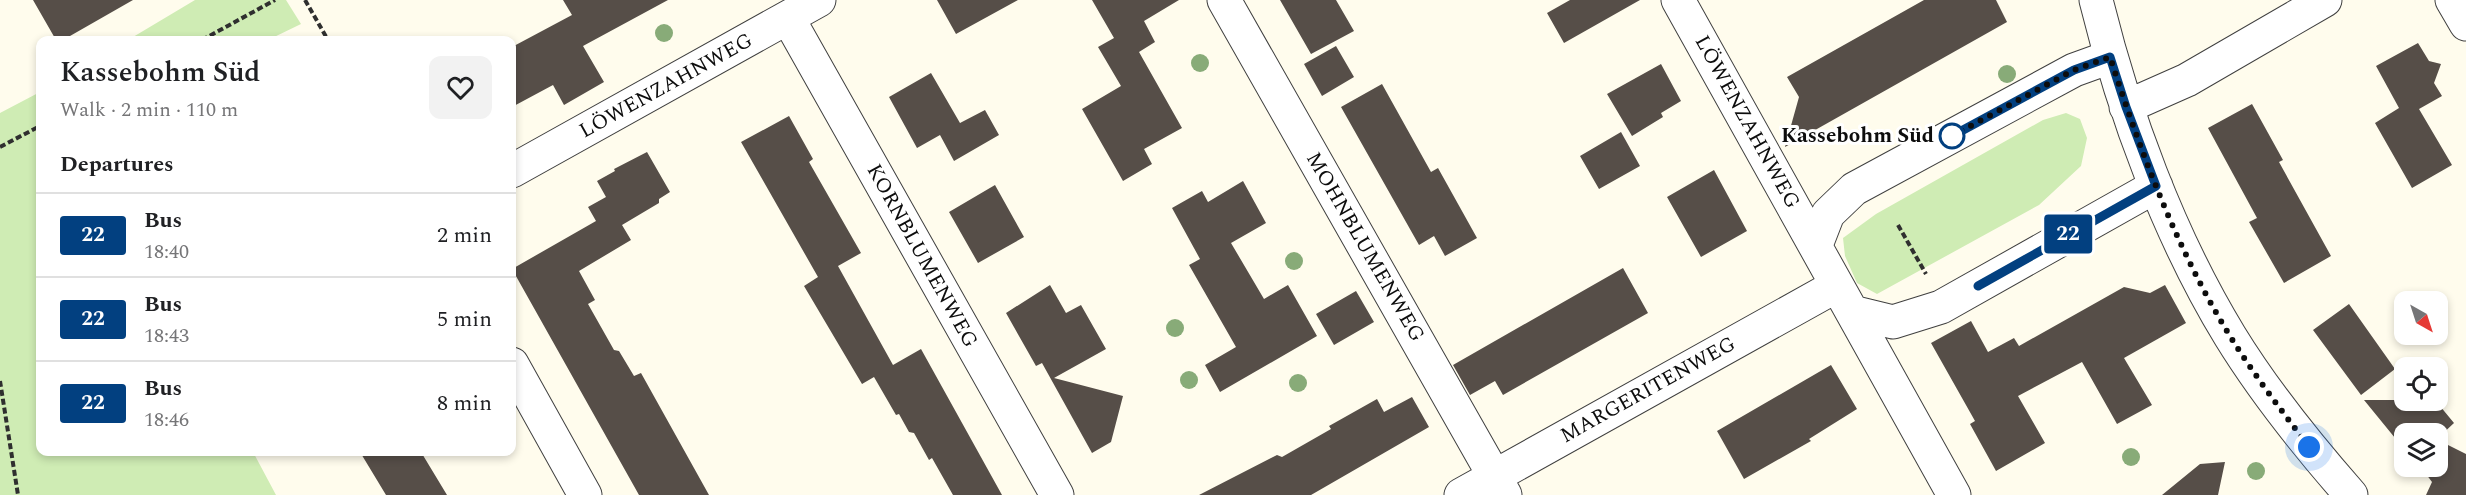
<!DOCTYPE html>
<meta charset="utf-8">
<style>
body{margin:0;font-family:Spectral,serif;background:#f2f2f2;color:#202124;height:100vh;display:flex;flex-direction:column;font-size:22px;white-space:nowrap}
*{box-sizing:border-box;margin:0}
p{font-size:20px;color:#757577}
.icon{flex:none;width:33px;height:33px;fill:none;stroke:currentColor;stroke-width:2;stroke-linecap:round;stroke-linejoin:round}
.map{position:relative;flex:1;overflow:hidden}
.drawer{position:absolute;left:36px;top:36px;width:480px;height:420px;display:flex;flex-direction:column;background:#fff;border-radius:12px;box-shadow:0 3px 9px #0003}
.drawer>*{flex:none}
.badge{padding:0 12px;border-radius:4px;font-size:21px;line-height:39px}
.needle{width:39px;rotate:141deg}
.controls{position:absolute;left:2394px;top:291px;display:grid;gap:12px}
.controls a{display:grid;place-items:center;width:54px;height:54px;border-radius:12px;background:#fff;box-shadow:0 3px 9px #0003;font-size:30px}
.you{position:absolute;width:30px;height:30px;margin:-15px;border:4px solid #fff;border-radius:50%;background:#1a73e8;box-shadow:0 0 0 9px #1a73e833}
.map>.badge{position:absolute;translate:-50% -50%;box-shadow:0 0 0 3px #fff}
h2{padding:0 24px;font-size:22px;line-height:54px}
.round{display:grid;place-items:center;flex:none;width:63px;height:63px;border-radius:12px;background:#f2f2f2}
.summary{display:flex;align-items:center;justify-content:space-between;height:102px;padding:0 24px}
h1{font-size:28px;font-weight:600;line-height:45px}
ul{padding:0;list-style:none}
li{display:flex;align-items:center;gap:18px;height:84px;padding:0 24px;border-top:2px solid #e0e0e0}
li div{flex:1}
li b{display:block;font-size:22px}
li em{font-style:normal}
li .badge{min-width:66px;font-weight:700;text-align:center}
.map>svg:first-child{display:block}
.green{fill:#cfecb4}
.building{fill:#564e48}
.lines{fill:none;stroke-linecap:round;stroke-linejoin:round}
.minor-casing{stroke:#404040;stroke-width:35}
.path{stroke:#2f2f2f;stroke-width:4;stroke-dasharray:6 3;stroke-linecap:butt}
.minor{stroke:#fff;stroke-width:33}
.tree{fill:#88ab78}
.line-casing{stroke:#fff;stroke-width:14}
.line{stroke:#024080;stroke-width:9}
.walk{stroke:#0d0d0d;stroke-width:6;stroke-dasharray:0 10.8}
.stop-dot{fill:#fff;stroke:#024080;stroke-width:3}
.labels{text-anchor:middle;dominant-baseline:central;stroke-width:6;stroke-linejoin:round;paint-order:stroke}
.street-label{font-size:21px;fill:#0d0d0d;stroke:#fff}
.stop-label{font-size:21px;font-weight:bold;fill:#0d0d0d;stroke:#fff;text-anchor:end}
</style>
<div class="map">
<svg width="2466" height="495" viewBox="0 0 2466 495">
<rect width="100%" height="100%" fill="#fffced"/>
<path class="green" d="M195,0h91l15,24 -33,16h-140z
M40,92v360h213l23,43h-276v-382z
M2066,113l14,6 7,19 -6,28 -42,39 -162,89 -20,-11 -12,-27 -2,-18 33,-24 167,-94z"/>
<path class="building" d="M33,0h100l-70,40h-7z
M563,0h105l-85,46 21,36 -40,23 -11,-20 -41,22v-60l60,-32z
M937,0h81l-62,34z
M1092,0h87l-35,21 11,21 -16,10 43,76 -38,21 8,15 -29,17 -41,-72 39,-23 -23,-39 16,-9z
M1280,0h56l18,31 -43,23z
M1570,0h70l-76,43 -17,-30z
M1924,0h72l11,22 -222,125 14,-50 -12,-20z
M2418,43l11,18 12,3 -7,19 8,13 -23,13 33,56 -40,23 -37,-65 24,-15 -23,-42z
M1336,46l18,31 -32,19 -18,-32z
M1661,64l20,37 -20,12 2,4 -31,19 -25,-42z
M931,73l29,50 25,-13 14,25 -45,26 -14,-26 -23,13 -28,-51z
M1382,84l49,88 7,-4 39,70 -32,18 -11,-20 -15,9 -78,-138z
M2252,104l31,56 -4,2 52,94 -47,27 -35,-61 8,-4 -49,-90z
M789,116l24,43 -4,3 52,91 -23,13 55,99 28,-16 81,146h-49l-21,-37 -3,2 -15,-27 -5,-1 -10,-18 -3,1 -22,-38 -12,7 -58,-98 14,-9 -77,-135z
M1621,132l19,34 -41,23 -19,-33z
M647,152l23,40 -11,7v4l-37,22 9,15 -52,31 16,29 -7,4 26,46 5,1 15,25 7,-3 68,122h-70l-127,-226 84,-48 -8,-14 18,-10 -9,-16 18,-10 -1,-2z
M1714,170l33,61 -46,26 -34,-60z
M1243,181l23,42 -35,20 33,56 24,-14 29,51 -97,56 -15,-27 31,-18 -47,-82 11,-6 -28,-51 30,-17 6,11z
M995,185l29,52 -46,26 -29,-51z
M1623,268l25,45 -145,82 -8,-14 -25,14 -17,-30z
M1050,285l16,28 15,-8 25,44 -52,29 69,18 -12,46 -19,11 -50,-90 -6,3 -30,-53z
M2165,285l21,38 -62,35 28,47 -35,19 -35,-62 -64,34 27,47 -49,28 -26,-47 5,-3 -44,-78 40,-22 17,31 26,-14 5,8 105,-59 26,6z
M1356,291l18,31 -40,23 -18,-31z
M2349,304l46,65 -34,26 -48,-65z
M1831,365l26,44 -48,30 2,2 -67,38 -27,-48z
M1412,397l17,30 -118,68h-112l78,-40 5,2 49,-28 -2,-3 48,-27 7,13z
M2364,400h71l19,23 -16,15v-4h-34v15z
M2438,440l28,14v41h-40l6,-13 -12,-16h18z
M360,452h61l26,43h-61z
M2225,462l-7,33h-56l38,-31z"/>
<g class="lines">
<defs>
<path id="minor" d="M1224,0l281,495
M1678,0l276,495
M2096,0c28,114 73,236 134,336 35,57 77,109 121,159
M2452,0l14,24
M788,18l269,477
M2126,107l61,-27 138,-80
M512,171l307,-171
M1816,245l12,-31 26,-25 220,-119 36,-13
M1852,312l41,10 48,-15 215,-121
M512,364l73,131
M1461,495l375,-209"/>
</defs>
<use href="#minor" class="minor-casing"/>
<path class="path" d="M305,0l23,40
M202,40l73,-40
M0,147l40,-21
M1898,225l28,49
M0,381l18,114"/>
<use href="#minor" class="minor"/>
</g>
<g class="tree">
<circle cx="664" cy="33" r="9"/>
<circle cx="1200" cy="63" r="9"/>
<circle cx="2007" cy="74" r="9"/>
<circle cx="1294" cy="261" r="9"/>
<circle cx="1175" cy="328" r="9"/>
<circle cx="1189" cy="380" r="9"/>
<circle cx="1298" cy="383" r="9"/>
<circle cx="2131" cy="457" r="9"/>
<circle cx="2256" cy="471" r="9"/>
</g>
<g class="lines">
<defs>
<path id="line" d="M1952,136l122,-66 36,-13 16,50 30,79 -178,100"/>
</defs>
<use href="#line" class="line-casing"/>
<use href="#line" class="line"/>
<path class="walk" d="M1952,136l122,-66 36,-13c31,96 67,193 120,279 24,39 52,75 79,111"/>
</g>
<circle class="stop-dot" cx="1952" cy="136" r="12"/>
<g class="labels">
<g class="street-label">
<text transform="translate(666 86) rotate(-29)">LÖWENZAHNWEG</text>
<text transform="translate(1747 122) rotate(61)">LÖWENZAHNWEG</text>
<text transform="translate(1365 247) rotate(60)">MOHNBLUMENWEG</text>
<text transform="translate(922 256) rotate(61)">KORNBLUMENWEG</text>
<text transform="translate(1648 390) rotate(-29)">MARGERITENWEG</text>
</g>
<g class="stop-label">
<text x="1934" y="136">Kassebohm Süd</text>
</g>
</g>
</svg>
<div class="controls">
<a><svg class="needle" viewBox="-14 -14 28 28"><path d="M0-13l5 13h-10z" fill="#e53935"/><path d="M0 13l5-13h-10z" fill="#757577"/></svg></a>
<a><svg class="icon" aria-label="locate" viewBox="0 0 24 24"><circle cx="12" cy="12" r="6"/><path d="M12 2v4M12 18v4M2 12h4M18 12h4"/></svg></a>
<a><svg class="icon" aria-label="layers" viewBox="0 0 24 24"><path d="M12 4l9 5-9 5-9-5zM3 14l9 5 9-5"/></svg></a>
</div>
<div class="you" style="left:2309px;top:447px"></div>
<b class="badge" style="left:2068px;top:234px;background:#024080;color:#fff">22</b>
<section class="drawer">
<div class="summary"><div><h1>Kassebohm Süd</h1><p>Walk · 2 min · 110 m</p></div><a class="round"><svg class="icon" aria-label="heart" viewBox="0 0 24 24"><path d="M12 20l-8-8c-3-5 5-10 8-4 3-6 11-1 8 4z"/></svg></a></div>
<h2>Departures</h2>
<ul>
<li><span class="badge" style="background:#024080;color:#fff">22</span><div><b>Bus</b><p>18:40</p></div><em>2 min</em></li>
<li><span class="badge" style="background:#024080;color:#fff">22</span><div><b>Bus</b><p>18:43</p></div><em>5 min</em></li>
<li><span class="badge" style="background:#024080;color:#fff">22</span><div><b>Bus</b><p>18:46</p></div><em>8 min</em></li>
</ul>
</section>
</div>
